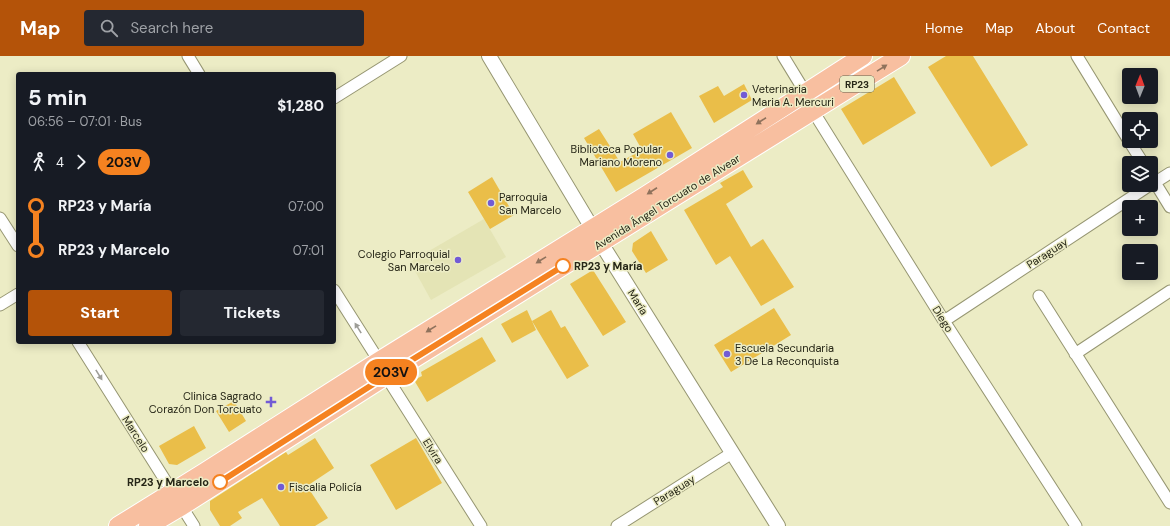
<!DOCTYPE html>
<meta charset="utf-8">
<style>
body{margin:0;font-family:"DM Sans",sans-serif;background:#242831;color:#f1f3f6;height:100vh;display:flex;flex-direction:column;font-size:15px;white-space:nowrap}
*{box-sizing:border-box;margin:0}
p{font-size:13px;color:#9ea1a6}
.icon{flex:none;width:22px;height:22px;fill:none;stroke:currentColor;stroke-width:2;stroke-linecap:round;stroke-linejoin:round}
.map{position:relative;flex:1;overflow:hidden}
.details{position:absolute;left:16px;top:16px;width:320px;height:272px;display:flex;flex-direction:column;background:#171b24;border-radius:4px;box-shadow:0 2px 10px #0003}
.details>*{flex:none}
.badge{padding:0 8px;border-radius:13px;font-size:14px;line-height:26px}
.needle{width:26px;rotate:1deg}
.buttons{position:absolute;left:1122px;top:12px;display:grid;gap:8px}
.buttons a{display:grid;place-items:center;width:36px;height:36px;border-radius:4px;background:#171b24;box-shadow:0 2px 10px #0003;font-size:20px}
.map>.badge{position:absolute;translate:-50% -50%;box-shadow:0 0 0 2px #fff}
.legs{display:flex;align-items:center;gap:6px;height:44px;padding:0 12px;font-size:13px}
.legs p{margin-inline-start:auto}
.head{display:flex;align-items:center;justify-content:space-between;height:68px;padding:0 12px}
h1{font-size:22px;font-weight:700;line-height:30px}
.primary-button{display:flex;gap:8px;margin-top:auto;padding:8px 12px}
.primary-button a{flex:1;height:46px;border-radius:4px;background:#b45309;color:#fff;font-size:16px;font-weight:700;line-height:46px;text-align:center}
.primary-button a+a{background:#242831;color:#f1f3f6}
ul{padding:0 12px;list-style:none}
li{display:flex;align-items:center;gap:14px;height:44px;font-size:15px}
li i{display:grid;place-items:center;width:6px;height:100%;margin:0 5px;background:currentColor}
li i::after{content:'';width:10px;height:10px;margin:-5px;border:3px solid;border-radius:50%;background:#171b24}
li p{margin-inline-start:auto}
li:first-child i{background:linear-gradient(#0000 50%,currentColor 0)}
li:last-child i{background:linear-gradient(currentColor 50%,#0000 0)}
header{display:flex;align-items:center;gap:24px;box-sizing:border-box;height:56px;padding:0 20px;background:#b45309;color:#fff}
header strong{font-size:19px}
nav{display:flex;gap:22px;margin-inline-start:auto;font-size:14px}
.search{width:280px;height:36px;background:#242831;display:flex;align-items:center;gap:10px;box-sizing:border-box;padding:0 14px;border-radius:4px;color:#9ea1a6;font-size:15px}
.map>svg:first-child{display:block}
.built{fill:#e4e4b5}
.building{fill:#eabe49}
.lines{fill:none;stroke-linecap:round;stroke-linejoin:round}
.minor-casing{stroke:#969672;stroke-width:13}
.tertiary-casing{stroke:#969672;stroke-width:16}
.primary-casing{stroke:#fff;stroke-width:20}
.minor{stroke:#fff;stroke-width:11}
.tertiary{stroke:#fff;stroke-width:14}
.primary{stroke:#f8bfa0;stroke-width:18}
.oneway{fill:#8f725c}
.oneway2{fill:#9d9d97}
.line-1-casing{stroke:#fff;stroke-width:9}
.line-1{stroke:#f58220;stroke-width:6}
.poi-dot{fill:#725bd5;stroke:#ececc5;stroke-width:1.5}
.stop-1-dot{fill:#fff;stroke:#f58220;stroke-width:2}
.labels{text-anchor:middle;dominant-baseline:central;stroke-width:3;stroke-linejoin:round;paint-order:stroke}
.shield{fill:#ececc5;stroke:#61614b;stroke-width:1}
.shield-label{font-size:10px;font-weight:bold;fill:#262617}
.poi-label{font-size:11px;fill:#262617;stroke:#ececc5;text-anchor:start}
.street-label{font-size:11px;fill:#262617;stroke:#ececc5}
.stop-label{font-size:11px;font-weight:bold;fill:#262617;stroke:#ececc5;text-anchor:start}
</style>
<header>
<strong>Map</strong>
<div class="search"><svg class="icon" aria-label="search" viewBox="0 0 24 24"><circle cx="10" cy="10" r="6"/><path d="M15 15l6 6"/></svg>Search here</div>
<nav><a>Home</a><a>Map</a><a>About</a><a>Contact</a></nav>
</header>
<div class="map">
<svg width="1170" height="470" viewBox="0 0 1170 470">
<rect width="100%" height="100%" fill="#ececc5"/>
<path class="built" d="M484,163l22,38 -75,43 -21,-38z"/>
<path class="building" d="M946,0h27l55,89 -37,22 -63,-100z
M894,21l22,36 -53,32 -22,-36z
M744,28l8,16 -38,23 -15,-27 19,-10 6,10z
M671,56l21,36 -76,44 -32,-54 15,-9 21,33 22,-12 -9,-16z
M743,114l10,17 -27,17 25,43 12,-8 31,48 -33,19 -31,-50 -14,9 -32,-55 39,-23 -3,-4z
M492,121l22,38 -24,14 -22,-37z
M651,175l17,29 -22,13 -14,-22 1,-8z
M593,214l33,52 -23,14 -33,-52z
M774,252l17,27 -60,37 -17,-27z
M527,254l9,20 -24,13 -11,-19z
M551,254l10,18 4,-2 24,40 -22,13 -35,-58z
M482,281l14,24 -69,41 -13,-22 8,-4 -1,-4z
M234,345l12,20 -17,11 -13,-21z
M194,370l12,22 -29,17 -8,-1 -10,-18z
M315,382l19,30 -27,18 21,32 -13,8h-35l-18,-28 -24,14 4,6 -12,8h-10l-10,-16v-9l76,-49 2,3z
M416,382l26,45 -46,27 -26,-45z"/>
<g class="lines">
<defs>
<path id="minor" d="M188,0l11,18
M783,0l22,36
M1077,0l52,85
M334,42l67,-42
M813,55l131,210 132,205
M1129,85l14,22
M1151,120l19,31
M1151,129l19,-12
M0,162l18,28
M334,234l45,71
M1039,240l131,207
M0,249l18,-11
M944,265l206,-136
M78,286l116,184
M1075,298l95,-63
M386,320l95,150
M617,470l115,-73"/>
<path id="tertiary" d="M489,0l112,187 177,283"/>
<path id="primary" d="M118,470l87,-54 174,-111 266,-165 218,-140
M148,470l34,-20 204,-130 515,-320"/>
</defs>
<use href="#minor" class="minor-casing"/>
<use href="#tertiary" class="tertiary-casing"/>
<use href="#primary" class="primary-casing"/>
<use href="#minor" class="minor"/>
<use href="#tertiary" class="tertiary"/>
<use href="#primary" class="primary"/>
</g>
<defs><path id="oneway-solid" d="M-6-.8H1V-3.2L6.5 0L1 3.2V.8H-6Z"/></defs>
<g class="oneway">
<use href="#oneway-solid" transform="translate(882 12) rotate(-32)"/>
<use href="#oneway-solid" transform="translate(761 65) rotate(147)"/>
<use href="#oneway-solid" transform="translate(652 135) rotate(147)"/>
<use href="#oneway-solid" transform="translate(541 204) rotate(148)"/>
<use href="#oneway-solid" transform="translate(431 273) rotate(148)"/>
</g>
<g class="oneway2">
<use href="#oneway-solid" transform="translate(358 272) rotate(-122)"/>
<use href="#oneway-solid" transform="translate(99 319) rotate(58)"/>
</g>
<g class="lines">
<defs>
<path id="line-1" d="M220,426l166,-106 177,-110"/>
</defs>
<use href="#line-1" class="line-1-casing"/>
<use href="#line-1" class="line-1"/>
</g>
<g class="poi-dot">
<circle cx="744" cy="39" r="4"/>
<circle cx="670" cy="99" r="4"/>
<circle cx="491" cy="147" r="4"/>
<circle cx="458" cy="204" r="4"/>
<circle cx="727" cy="298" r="4"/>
<path d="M269 340h4v4h4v4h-4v4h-4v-4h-4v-4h4z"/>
<circle cx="281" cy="431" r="4"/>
</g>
<g class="stop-1-dot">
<circle cx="563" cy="210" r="7"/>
<circle cx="220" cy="426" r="7"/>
</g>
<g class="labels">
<rect class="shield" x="840" y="20" width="34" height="16" rx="3"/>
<g class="shield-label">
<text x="857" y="28">RP23</text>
</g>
<g class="poi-label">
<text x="752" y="33">Veterinaria<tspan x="752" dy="13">Maria A. Mercuri</tspan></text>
<text x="662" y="93" text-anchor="end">Biblioteca Popular<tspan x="662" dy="13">Mariano Moreno</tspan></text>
<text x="499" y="141">Parroquia<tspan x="499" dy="13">San Marcelo</tspan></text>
<text x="450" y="198" text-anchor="end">Colegio Parroquial<tspan x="450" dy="13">San Marcelo</tspan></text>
<text x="735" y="292">Escuela Secundaria<tspan x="735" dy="13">3 De La Reconquista</tspan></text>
<text x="262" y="340" text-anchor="end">Clinica Sagrado<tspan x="262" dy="13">Corazón Don Torcuato</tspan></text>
<text x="289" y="431">Fiscalia Policía</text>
</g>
<g class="street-label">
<text transform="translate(667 146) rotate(-32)">Avenida Ángel Torcuato de Alvear</text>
<text transform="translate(1047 197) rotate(-33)">Paraguay</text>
<text transform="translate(638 246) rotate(58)">María</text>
<text transform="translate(943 263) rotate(58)">Diego</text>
<text transform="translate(136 378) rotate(58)">Marcelo</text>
<text transform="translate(433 395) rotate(58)">Elvira</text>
<text transform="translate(674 434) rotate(-32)">Paraguay</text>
</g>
<g class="stop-label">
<text x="574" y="210">RP23 y María</text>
<text x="209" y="426" text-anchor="end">RP23 y Marcelo</text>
</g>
</g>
</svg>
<div class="buttons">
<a><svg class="needle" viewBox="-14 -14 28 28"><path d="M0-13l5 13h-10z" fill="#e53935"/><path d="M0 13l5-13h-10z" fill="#9ea1a6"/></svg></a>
<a><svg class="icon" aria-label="locate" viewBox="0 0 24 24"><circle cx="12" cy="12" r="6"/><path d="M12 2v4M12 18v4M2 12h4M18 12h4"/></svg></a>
<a><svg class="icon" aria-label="layers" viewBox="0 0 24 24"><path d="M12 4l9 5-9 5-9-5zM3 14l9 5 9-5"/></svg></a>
<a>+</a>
<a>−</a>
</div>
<b class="badge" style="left:391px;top:316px;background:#f58220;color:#111">203V</b>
<section class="details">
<div class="head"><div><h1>5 min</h1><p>06:56 – 07:01 · Bus</p></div><b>$1,280</b></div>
<div class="legs"><svg class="icon" aria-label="walk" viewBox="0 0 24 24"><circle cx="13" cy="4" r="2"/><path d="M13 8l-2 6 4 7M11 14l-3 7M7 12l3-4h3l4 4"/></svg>4<svg class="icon" aria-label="forward" viewBox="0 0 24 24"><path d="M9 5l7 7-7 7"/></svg><b class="badge" style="background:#f58220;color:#111">203V</b></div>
<ul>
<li><i style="color:#f58220"></i><b>RP23 y María</b><p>07:00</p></li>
<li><i style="color:#f58220"></i><b>RP23 y Marcelo</b><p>07:01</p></li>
</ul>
<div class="primary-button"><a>Start</a><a>Tickets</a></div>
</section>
</div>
